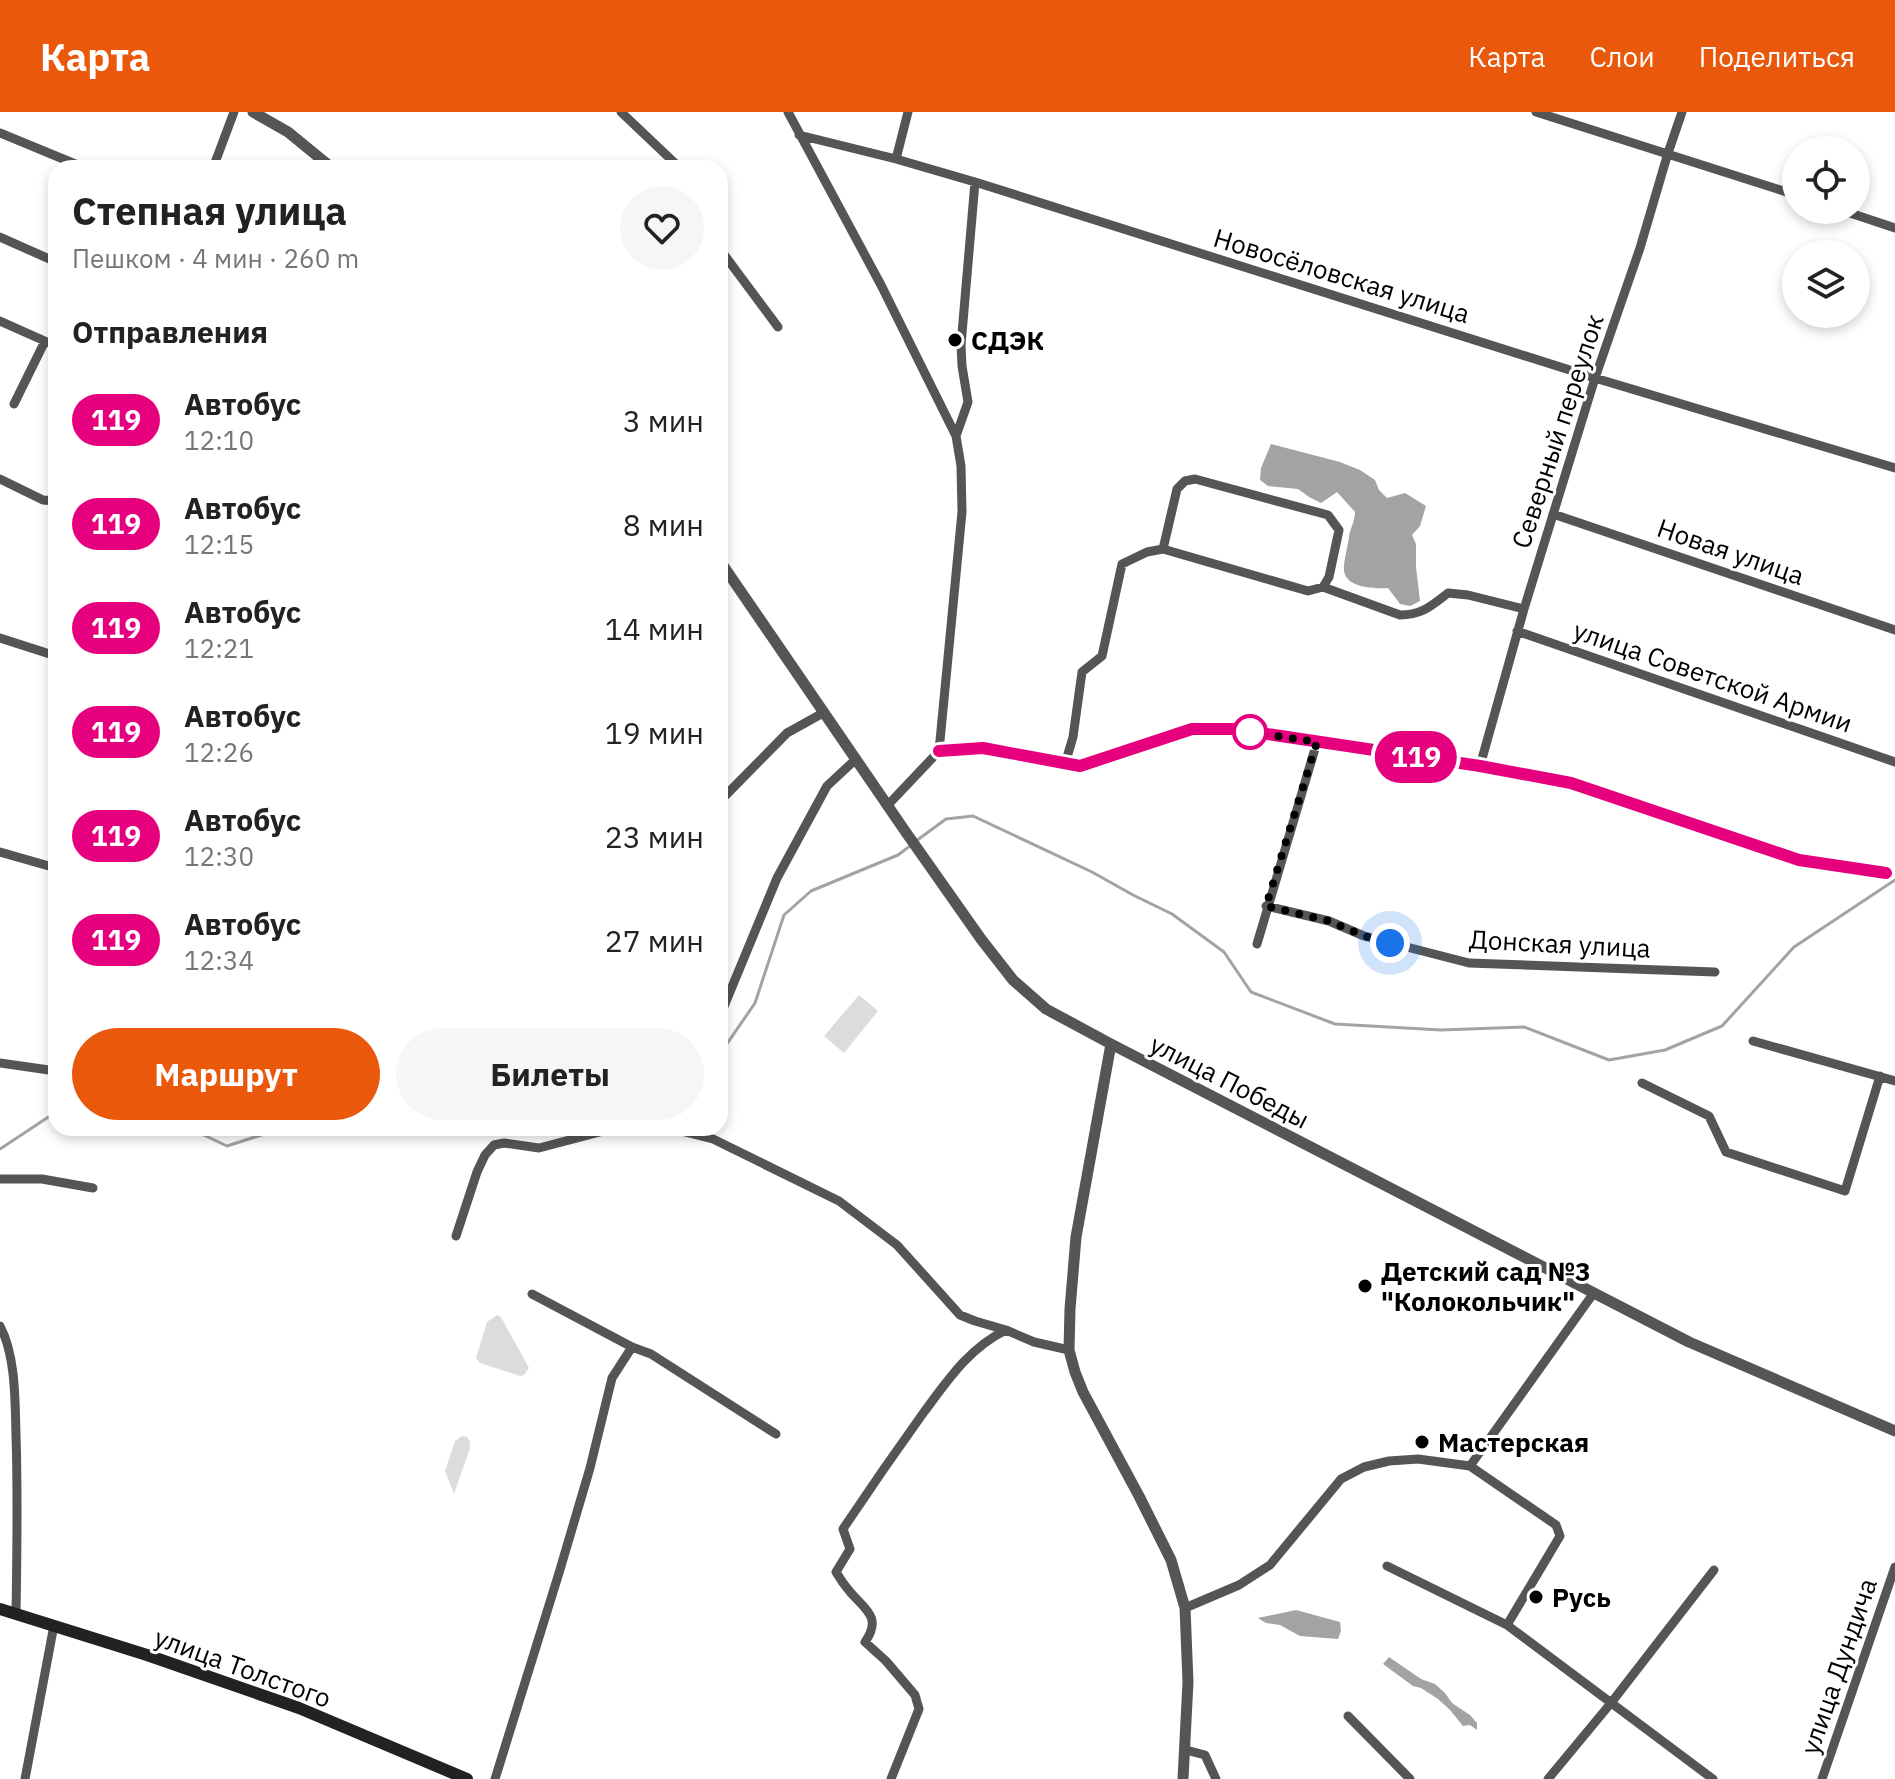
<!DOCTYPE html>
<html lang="ru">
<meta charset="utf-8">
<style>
body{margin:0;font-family:"IBM Plex Sans",sans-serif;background:#f6f6f6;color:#222;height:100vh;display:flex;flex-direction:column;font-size:30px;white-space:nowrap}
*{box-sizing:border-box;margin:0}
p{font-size:26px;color:#767676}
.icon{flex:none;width:44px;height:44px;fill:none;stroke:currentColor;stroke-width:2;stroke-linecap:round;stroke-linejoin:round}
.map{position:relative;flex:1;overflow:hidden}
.drawer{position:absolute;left:48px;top:48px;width:680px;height:976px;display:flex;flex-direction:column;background:#fff;border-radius:24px;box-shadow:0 4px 12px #0003}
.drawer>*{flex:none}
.badge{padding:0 16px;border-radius:26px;font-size:28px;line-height:52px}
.controls{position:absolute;left:1782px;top:24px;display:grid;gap:16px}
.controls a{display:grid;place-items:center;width:88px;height:88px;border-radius:50%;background:#fff;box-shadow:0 4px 12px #0003;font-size:40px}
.you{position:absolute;width:40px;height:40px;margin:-20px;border:6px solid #fff;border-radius:50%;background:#1a73e8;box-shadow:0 0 0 12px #1a73e833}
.map>.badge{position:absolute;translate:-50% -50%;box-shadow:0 0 0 4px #fff}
h2{padding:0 24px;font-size:30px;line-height:72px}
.round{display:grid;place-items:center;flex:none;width:84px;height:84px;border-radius:42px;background:#f6f6f6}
.head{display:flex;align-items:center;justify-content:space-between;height:136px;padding:0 24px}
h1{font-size:38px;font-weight:700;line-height:60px}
.action{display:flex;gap:16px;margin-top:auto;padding:16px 24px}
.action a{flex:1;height:92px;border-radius:48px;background:#ea580c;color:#fff;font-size:32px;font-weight:700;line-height:92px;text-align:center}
.action a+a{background:#f6f6f6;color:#222}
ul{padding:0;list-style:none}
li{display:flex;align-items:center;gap:24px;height:104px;padding:0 24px}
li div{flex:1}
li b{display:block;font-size:30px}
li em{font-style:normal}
li .badge{min-width:88px;font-weight:700;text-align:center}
header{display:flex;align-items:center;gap:48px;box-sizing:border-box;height:112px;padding:0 40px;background:#ea580c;color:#fff}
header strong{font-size:38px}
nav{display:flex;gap:44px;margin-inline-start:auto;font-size:28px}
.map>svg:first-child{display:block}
.green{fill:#dcdcdc}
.water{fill:#a3a3a3}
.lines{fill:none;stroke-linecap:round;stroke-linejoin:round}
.stream{stroke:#a3a3a3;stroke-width:3}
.minor{stroke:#555;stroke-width:9}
.tertiary{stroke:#555;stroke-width:11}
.secondary{stroke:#222;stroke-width:12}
.line-casing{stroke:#fff;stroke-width:18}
.line{stroke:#e6007e;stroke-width:12}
.walk{stroke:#000;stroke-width:8;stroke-dasharray:0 14.4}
.poi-dot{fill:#000;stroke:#fff;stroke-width:3}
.stop-dot{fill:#fff;stroke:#e6007e;stroke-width:4}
.labels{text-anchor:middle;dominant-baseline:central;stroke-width:6;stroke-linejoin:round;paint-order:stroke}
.street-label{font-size:26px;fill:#000;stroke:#fff}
.poi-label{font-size:26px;font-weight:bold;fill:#000;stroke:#fff;text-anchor:start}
</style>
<header>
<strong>Карта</strong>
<nav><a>Карта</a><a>Слои</a><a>Поделиться</a></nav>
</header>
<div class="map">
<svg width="1895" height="1667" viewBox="0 0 1895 1667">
<rect width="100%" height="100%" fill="#fff"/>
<path class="green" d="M859,883l19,16 -34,42 -20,-17z
M497,1203l4,2 28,51 -5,7 -4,1 -40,-13 -4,-5 11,-36z
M462,1324l5,1 3,5v6l-16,46 -9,-23 10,-30z"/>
<path class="water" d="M1271,332l69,18 20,8 15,10 4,10 8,8 18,-5 21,13 -6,20 -8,9 4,9v23l4,34 -10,5 -10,-2 -12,-16c-13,1 -43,0 -44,-18 -1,-6 4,-25 5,-33 1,-9 6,-15 6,-25l-18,-20 -16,11 -12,-6 -11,-8 -30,-3 -8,-6 1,-12z
M1296,1498l44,12 1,9 -3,8 -38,-3 -20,-11 -14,-2 -8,-5z
M1389,1545l32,22 14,5 10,9 7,10 18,12 7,8v7l-7,-5 -7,1 -13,-16 -12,-11 -17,-11 -8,-2 -30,-22z"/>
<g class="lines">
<path class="stream" d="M916,729l30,-22 27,-3 119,56 41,23 39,19 52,38 27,40 84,32 106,6 83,-3 85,33 56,-10 57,-24 72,-79 101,-67
M720,942l35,-51 29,-88 27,-24 87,-36 12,-9
M189,1016l38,18 56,-18
M514,1016l5,3 21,-3
M0,1037l56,-37"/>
<path class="minor" d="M621,0l59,56
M788,0l93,173 75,151 5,30 1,46 -23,239 -52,55
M1536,0l260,83
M0,21l85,35
M799,23l97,24 79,23 620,196 300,90
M896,47l12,-47
M213,56l21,-56
M1841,98l54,18
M0,125l56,25
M720,137l58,78
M0,209l56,25
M14,292l31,-63
M956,324l12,-34 -6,-36 -1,-21 14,-163
M0,367l43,21 13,1
M1553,402l342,116
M1323,475l6,-10 10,-47 -11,-15 -133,-36 -10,2 -8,8 -14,60 145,42 15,-4 77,28c22,0 31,-9 48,-22l20,2 56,14
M1517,519l378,131
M0,526l56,18
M939,639l44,-3 97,18 112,-37h42l246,37 91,17 228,77 87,13
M1065,652l8,-27 9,-65 20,-16 20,-92 25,-12 16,-3
M1480,654l44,-157 71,-231 45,-130 28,-95 14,-41
M720,689l67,-68 36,-20
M0,740l56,16
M1266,794l63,15 35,15 105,27 246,9
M1257,832l60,-202
M720,904l57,-138 50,-92 28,-26
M1753,929l142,40
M0,951l56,8
M1642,971l67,33 17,36 119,39 35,-115
M669,1016l44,11 126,62 58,44 63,70 15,6 31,9 28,12 35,8
M0,1067h42l51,9
M456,1124l21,-64 8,-17 9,-10 10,-2 35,5 76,-20
M532,1182l100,53 19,7 125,80
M0,1214c16,30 15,76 16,109 2,60 1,119 0,179
M1470,1354l123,-172
M1387,1454l120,59 206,154
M1185,1496l54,-23 31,-20 71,-86 23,-12 25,-6 29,-2 52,7 86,59 4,11 -53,89
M1348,1604l62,63
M1186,1638l19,5 11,24
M25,1667l29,-154
M495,1667l64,-206 31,-105 22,-90 20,-31
M891,1667l28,-70 -4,-14 -29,-34 -21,-19c17,-24 1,-32 -14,-49 -6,-7 -11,-14 -15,-21l14,-23 -7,-20c26,-39 53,-78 81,-117 24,-32 45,-64 82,-82
M1548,1667l63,-76 103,-133
M1822,1667l73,-212"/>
<path class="tertiary" d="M253,0l35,20 44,36
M720,449l185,270 76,108 32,41 33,29 65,35 578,298 206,89
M1111,932l-35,193 -6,72 -1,41 6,22 8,20 56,104 32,64 14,48 3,74 -5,97"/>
<path class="secondary" d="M0,1497l147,46 152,53 168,71"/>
</g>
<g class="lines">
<defs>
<path id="line" d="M939,639l44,-3 97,18 112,-37h42l246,37 91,17 228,77 87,13"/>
</defs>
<use href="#line" class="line-casing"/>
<use href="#line" class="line"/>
<path class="walk" d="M1250,620l67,10 -51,164 63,15 35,15 26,7"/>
</g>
<g class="poi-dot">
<circle cx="955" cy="228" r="8"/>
<circle cx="1365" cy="1174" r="8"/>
<circle cx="1422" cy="1330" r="8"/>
<circle cx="1536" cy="1485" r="8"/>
</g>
<circle class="stop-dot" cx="1250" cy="620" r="16"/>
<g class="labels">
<g class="street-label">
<text transform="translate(1342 163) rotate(17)">Новосёловская улица</text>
<text transform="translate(1557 319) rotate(-72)">Северный переулок</text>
<text transform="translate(1731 439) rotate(19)">Новая улица</text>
<text transform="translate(1713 564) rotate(19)">улица Советской Армии</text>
<text transform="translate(1560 831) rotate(3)">Донская улица</text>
<text transform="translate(1230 969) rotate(27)">улица Победы</text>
<text transform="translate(1838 1554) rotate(-71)">улица Дундича</text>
<text transform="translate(243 1555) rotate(20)">улица Толстого</text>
</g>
<g class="poi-label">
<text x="971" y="228">СДЭК</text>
<text x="1381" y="1159">Детский сад №3<tspan x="1381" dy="30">"Колокольчик"</tspan></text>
<text x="1438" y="1330">Мастерская</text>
<text x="1552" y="1485">Русь</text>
</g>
</g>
</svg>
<div class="controls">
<a><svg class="icon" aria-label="locate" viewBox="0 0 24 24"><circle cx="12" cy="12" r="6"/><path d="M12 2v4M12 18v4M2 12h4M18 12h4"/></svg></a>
<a><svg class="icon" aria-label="layers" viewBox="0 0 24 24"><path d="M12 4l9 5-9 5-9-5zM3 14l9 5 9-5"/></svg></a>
</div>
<div class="you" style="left:1390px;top:831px"></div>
<b class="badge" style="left:1416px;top:645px;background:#e6007e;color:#fff">119</b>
<section class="drawer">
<div class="head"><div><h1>Степная улица</h1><p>Пешком · 4 мин · 260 m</p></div><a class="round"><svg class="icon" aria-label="heart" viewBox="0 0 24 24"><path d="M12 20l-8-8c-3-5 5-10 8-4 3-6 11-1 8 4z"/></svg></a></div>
<h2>Отправления</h2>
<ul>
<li><span class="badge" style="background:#e6007e;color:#fff">119</span><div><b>Автобус</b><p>12:10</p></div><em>3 мин</em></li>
<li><span class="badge" style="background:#e6007e;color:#fff">119</span><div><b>Автобус</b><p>12:15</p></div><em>8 мин</em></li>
<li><span class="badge" style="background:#e6007e;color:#fff">119</span><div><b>Автобус</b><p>12:21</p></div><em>14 мин</em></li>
<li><span class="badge" style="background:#e6007e;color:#fff">119</span><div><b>Автобус</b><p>12:26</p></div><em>19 мин</em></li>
<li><span class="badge" style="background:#e6007e;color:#fff">119</span><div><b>Автобус</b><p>12:30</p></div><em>23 мин</em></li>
<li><span class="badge" style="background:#e6007e;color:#fff">119</span><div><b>Автобус</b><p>12:34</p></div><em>27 мин</em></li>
</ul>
<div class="action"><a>Маршрут</a><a>Билеты</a></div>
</section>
</div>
